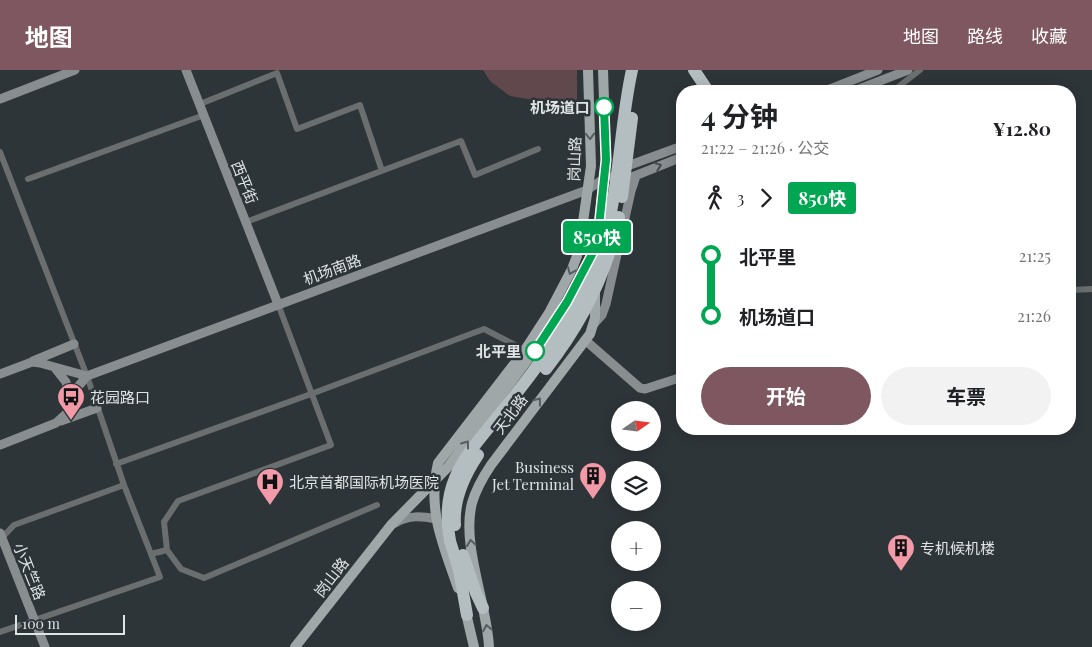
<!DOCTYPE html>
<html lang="zh">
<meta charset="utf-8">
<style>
body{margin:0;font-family:"Playfair Display","Noto Sans SC",serif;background:#f2f2f2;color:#202124;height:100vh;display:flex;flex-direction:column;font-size:19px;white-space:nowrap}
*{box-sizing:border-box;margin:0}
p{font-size:16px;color:#757577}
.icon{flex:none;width:28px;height:28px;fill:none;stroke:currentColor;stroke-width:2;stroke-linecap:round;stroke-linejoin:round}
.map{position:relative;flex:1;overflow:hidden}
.side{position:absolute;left:676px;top:15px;width:400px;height:350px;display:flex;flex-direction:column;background:#fff;border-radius:20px;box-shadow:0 2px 12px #0003}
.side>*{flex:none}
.badge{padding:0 10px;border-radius:4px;font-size:18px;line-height:32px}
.needle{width:32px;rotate:76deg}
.buttons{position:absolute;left:611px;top:331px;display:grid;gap:10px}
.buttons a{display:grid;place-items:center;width:50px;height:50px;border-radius:50%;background:#fff;box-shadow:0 2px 12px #0003;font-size:25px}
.scale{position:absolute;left:15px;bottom:12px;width:110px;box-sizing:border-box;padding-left:5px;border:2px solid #dee3e4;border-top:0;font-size:14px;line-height:18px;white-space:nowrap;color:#dee3e4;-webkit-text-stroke:4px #2e3538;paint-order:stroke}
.map>.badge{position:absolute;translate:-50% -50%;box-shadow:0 0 0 2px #fff}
.legs{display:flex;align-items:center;gap:8px;height:55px;padding:0 25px;font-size:16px}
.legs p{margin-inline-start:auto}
.headline{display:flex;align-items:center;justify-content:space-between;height:85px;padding:0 25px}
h1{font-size:28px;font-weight:700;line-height:38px}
.cta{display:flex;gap:10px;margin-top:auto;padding:10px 25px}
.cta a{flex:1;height:58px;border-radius:30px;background:#7f5760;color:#fff;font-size:20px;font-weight:700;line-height:58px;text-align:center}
.cta a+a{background:#f2f2f2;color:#202124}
ul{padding:0 25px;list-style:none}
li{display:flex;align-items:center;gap:18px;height:60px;font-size:19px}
li i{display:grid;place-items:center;width:8px;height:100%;margin:0 6px;background:currentColor}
li i::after{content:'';width:12px;height:12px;margin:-6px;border:4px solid;border-radius:50%;background:#fff}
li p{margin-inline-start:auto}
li:first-child i{background:linear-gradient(#0000 50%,currentColor 0)}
li:last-child i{background:linear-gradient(currentColor 50%,#0000 0)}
header{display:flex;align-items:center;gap:30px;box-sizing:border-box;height:70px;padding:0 25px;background:#7f5760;color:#fff}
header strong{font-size:24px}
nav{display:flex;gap:28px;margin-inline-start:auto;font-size:18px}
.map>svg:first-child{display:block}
.green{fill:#61484c}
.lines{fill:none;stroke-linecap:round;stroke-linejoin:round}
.street{stroke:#6a6e6f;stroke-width:6}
.secondary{stroke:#888e90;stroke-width:9}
.primary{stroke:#9fa7a9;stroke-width:10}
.highway{stroke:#b4bdc0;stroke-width:12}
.highway-bridge{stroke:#b4bdc0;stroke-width:12}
.oneway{stroke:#565d60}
.oneway2{stroke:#444b4e}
.line-1-casing{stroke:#fff;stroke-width:11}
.line-1{stroke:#00a651;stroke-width:8}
.stop-1-dot{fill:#fff;stroke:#00a651;stroke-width:2.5}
.labels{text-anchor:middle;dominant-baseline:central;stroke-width:5;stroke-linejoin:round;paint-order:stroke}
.stop-label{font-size:15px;font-weight:bold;fill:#dee3e4;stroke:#2e3538;text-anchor:end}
.street-label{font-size:15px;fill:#dee3e4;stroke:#2e3538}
.poi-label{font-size:15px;fill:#dee3e4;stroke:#2e3538;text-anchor:start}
</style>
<header>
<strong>地图</strong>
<nav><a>地图</a><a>路线</a><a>收藏</a></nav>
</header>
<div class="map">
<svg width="1092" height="577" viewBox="0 0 1092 577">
<rect width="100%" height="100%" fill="#2e3538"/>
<path class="green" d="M483,0h94v37l-67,-11 -20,-15z"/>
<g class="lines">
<path class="street" d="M893,21l27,-21
M200,34l77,-31 20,56 63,-24 22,66
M0,82l87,224 37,109 36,92 -160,55
M28,109l176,-64
M246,152l215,-81 14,34 63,-26
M1070,220l22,-1
M278,234l53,141 -153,56 -14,21 3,28 14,19 23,9 173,-73
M116,394l195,-70 173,-65 41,21
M0,470l14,-15 110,-40
M151,484l16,-4"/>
<path class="secondary" d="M186,0l92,234
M825,21l53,-21
M854,21l54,-21
M0,29l75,-29
M622,98l60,-22
M632,107l50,-20
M593,255l9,-10 4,-11 25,-113 5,-15
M585,270l55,48 5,1 37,-12
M33,291l41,-17
M55,298l11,14 4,18
M0,304l32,-12 8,1 47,13
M61,351l36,-13
M0,375l56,-22 13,-12 7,-22 11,-13 500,-186 21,-14
M395,453c14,-8 26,-7 41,-4
M0,463l45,114"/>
<path class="primary" d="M458,518c-15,-44 -31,-77 -20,-125l87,-113 24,-37 23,-44 5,-13 4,-20 10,-70 -3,-96
M465,539l9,38
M295,577l96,-122 57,-58 95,-128 24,-36 17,-30 13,-28 9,-85 -3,-90
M489,577c-2,-43 -28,-103 -17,-144 4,-14 11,-26 19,-38l99,-131 5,-16v-28"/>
<path class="highway" d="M694,0l14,21
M450,471l9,29 8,45
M463,485l13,38 7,15"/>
<path class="highway-bridge" d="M622,127l10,-79
M546,299c36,-46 61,-95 73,-152
M455,455c-2,-26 9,-49 23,-70
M450,471c-4,-22 -4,-42 5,-63 10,-25 32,-47 48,-68 31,-38 61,-78 83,-122 35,-67 30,-146 46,-218"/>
</g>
<defs><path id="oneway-chevron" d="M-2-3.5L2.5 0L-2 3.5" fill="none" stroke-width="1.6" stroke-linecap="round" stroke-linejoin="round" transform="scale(1.25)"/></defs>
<g class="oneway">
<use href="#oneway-chevron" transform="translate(590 66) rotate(88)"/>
<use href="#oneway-chevron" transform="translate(571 201) rotate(113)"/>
<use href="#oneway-chevron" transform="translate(538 331) rotate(-53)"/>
<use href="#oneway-chevron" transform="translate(466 374) rotate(-54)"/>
<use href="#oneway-chevron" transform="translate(471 473) rotate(-98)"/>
<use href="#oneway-chevron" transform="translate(487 558) rotate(-101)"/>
</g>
<use class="oneway2" href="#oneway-chevron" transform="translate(658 96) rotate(-21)"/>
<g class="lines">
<defs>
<path id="line-1" d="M535,281l32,-49 30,-57 9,-85 -2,-53"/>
</defs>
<use href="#line-1" class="line-1-casing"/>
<use href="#line-1" class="line-1"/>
</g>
<defs>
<symbol id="bus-pin" viewBox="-11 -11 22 30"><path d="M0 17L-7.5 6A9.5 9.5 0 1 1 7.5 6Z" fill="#f39aa9" stroke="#2e3538"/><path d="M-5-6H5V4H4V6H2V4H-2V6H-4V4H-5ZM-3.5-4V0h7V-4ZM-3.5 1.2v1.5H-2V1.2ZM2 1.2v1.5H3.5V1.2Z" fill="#111"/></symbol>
<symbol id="building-pin" viewBox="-11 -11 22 30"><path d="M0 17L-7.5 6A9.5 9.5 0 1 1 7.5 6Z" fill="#f39aa9" stroke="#2e3538"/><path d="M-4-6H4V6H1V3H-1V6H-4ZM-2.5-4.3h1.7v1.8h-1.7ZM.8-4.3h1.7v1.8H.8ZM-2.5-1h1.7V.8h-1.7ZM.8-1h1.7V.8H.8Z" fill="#111"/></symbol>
<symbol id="hospital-pin" viewBox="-11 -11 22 30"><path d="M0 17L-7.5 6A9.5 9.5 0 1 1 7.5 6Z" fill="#f39aa9" stroke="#2e3538"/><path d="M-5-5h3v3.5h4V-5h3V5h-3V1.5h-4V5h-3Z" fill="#111"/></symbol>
</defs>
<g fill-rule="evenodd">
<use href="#bus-pin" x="55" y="311" width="32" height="43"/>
<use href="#building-pin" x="577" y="390" width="32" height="43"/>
<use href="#hospital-pin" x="254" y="396" width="32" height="43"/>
<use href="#building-pin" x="885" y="462" width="32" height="43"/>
</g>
<g class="stop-1-dot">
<circle cx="604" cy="37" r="9"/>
<circle cx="535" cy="281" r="9"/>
</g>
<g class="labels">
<g class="stop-label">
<text x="590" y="37">机场道口</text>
<text x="521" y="281">北平里</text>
</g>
<g class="street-label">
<text transform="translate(574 89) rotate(-88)">岗山路</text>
<text transform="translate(245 112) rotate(68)">西平街</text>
<text transform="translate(332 199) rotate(-20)">机场南路</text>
<text transform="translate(510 344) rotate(-53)">天北路</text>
<text transform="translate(30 501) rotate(68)">小天竺路</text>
<text transform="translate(331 507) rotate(-52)">岗山路</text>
</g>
<g class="poi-label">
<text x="90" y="327">花园路口</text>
<text x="574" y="397" text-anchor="end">Business<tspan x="574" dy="17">Jet Terminal</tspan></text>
<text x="289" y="412">北京首都国际机场医院</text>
<text x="920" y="478">专机候机楼</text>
</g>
</g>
</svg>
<div class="buttons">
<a><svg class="needle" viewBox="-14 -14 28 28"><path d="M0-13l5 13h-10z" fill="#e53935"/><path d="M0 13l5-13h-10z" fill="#757577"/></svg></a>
<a><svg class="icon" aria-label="layers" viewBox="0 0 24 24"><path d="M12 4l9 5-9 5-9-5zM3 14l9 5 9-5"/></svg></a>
<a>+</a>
<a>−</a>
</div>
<div class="scale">100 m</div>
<b class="badge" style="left:597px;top:167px;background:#00a651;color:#fff">850快</b>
<section class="side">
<div class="headline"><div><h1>4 分钟</h1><p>21:22 – 21:26 · 公交</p></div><b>¥12.80</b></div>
<div class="legs"><svg class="icon" aria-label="walk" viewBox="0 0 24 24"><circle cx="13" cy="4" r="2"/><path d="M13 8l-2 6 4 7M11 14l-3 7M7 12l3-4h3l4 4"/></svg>3<svg class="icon" aria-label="forward" viewBox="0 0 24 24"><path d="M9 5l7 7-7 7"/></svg><b class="badge" style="background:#00a651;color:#fff">850快</b></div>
<ul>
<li><i style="color:#00a651"></i><b>北平里</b><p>21:25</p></li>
<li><i style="color:#00a651"></i><b>机场道口</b><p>21:26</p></li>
</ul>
<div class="cta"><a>开始</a><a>车票</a></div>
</section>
</div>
